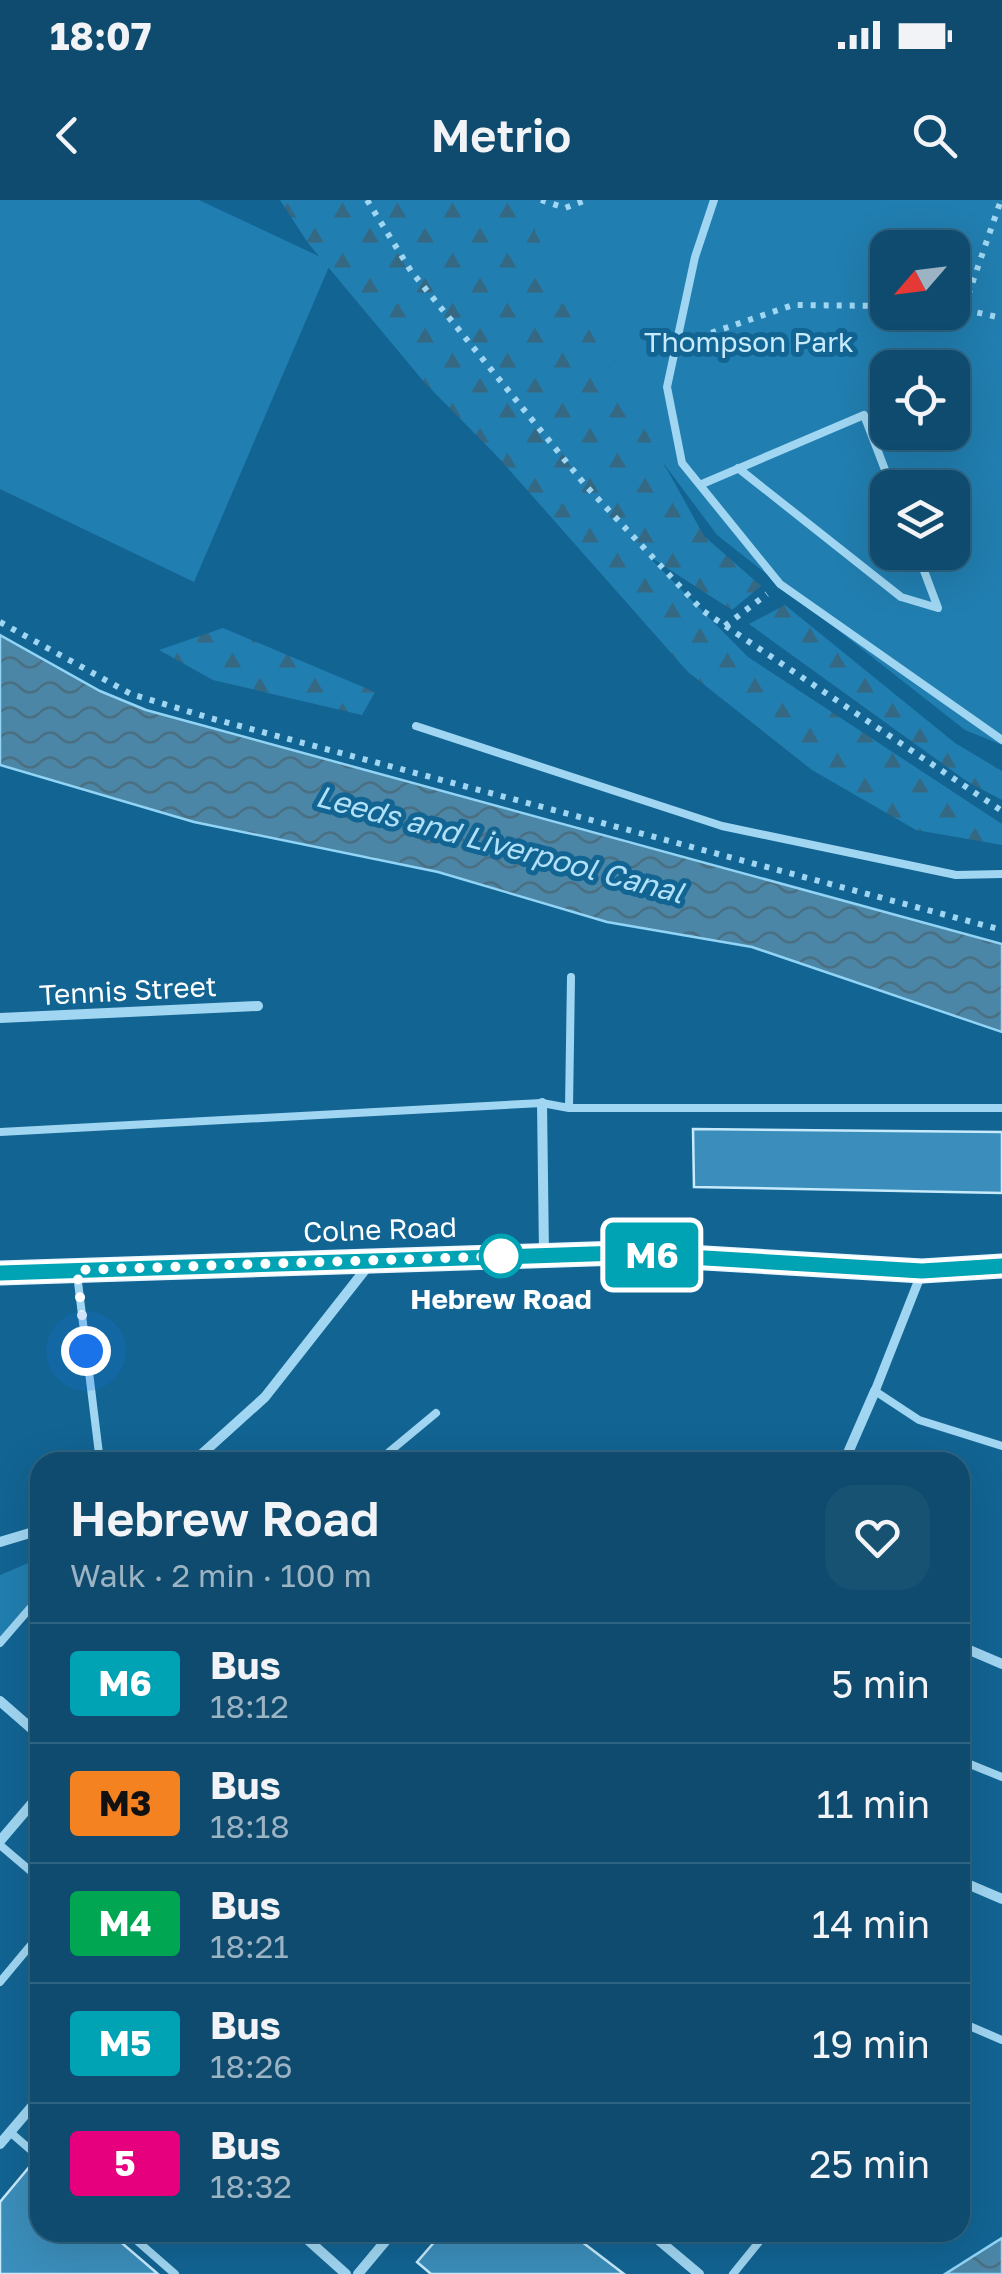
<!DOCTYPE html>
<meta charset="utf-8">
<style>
body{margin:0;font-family:"Golos Text",sans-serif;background:#175273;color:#f1f3f6;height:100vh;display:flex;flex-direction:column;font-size:38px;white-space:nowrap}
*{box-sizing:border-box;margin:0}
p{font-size:32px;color:#9bb3c2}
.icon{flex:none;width:55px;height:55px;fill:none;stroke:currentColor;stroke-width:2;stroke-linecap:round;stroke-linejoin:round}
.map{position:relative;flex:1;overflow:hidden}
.side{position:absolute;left:30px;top:1252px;width:940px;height:790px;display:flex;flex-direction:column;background:#0e4b6e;border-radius:30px;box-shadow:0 10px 40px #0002,0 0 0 2px #2e6381}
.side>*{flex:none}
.badge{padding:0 20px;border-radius:8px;font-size:35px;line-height:65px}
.needle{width:65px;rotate:242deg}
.buttons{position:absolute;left:870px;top:30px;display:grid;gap:20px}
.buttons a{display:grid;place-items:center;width:100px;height:100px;border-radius:20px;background:#0e4b6e;box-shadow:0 10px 40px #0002,0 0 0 2px #2e6381;font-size:50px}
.you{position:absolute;width:50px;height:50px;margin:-25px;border:8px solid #fff;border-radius:50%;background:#1a73e8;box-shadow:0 0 0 15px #1a73e833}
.map>.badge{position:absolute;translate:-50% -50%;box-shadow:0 0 0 5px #fff}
.round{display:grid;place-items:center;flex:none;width:105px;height:105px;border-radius:30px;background:#175273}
.summary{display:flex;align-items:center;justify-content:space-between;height:170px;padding:0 40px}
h1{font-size:48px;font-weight:600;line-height:75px}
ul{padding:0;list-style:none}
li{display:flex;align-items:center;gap:30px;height:120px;padding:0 40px;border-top:2px solid #2e6381}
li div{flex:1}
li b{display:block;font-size:38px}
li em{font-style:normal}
li .badge{min-width:110px;font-weight:700;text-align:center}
.status{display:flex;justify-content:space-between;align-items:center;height:70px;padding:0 50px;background:#0e4b6e;direction:ltr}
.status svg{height:28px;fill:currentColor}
header{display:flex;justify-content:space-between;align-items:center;height:130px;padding:0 40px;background:#0e4b6e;font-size:45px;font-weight:600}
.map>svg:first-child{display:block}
.green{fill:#217eb0;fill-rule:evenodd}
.forest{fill:url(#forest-firs)}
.water{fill:url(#water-waves);stroke:#91d4f6;stroke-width:2.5}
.building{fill:#3b8ebb;stroke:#c7eafd;stroke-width:2.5}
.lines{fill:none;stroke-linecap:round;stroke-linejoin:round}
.path{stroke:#a0d6f2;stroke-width:6;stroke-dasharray:5 8;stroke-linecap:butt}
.service{stroke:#a0d6f2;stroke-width:8}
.pedestrian{stroke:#a0d6f2;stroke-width:9}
.minor{stroke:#a0d6f2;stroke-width:10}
.primary{stroke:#ebf7ff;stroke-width:25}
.line-casing{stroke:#fff;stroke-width:22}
.line{stroke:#00a3b4;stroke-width:15}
.walk{stroke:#fff;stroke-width:10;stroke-dasharray:0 18}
.stop-dot{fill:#fff;stroke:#00a3b4;stroke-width:5}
.labels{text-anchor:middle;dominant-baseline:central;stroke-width:10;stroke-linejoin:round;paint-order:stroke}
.park-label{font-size:28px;fill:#c7eafd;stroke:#126493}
.street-label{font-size:28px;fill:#fff;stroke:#126493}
.stop-label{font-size:28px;font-weight:bold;fill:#fff;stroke:#126493}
.water-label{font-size:30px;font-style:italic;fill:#b0e1f9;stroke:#126493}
</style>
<div class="status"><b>18:07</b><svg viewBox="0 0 49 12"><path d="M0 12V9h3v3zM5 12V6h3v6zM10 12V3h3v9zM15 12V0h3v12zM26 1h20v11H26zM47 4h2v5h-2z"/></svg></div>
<header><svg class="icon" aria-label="back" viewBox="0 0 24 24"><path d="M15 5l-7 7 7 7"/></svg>Metrio<svg class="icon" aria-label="search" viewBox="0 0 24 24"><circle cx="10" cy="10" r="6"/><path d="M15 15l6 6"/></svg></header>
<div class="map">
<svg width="1002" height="2074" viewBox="0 0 1002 2074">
<defs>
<pattern id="forest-firs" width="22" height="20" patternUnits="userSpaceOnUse" patternTransform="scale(2.5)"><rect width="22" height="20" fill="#217eb0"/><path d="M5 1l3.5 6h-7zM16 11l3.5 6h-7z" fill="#346883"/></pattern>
<pattern id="water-waves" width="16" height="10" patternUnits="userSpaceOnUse" patternTransform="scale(2.5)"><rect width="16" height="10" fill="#4b86a6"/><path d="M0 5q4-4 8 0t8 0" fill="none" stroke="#4b6f82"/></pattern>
</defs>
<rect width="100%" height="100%" fill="#126493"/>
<path class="green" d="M0,0h199l132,62 -137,320 -194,-93z
M505,0h497v545l-37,-15 -248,-195 -205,-275zM888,48h64v64h-64zM888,168h64v64h-64zM888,288h64v64h-64z
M40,1358v44l-8,-3 -32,42v-66z"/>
<path class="forest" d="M280,0h260l-5,32 169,304 57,50 -29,24 -85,-55 101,102 254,167v21l-86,-15 -104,-60 -124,-98 -191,-216 -72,-73 -117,-140z
M785,405l170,138 47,28v29l-34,-18 -219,-158z
M223,428l152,64 -13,23 -149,-35 -54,-30z"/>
<path class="water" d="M0,435l100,56 46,19 856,234v88l-250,-85 -145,-25 -169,-50 -244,-50 -194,-57z
M1002,2038v36h-57z"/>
<path class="building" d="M693,929l309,3v61l-308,-6z
M30,1966l10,9v57h69l49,42h-158v-72z
M443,2032h126l55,42h-193l-14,-12z"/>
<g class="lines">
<path class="path" d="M367,0l44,71 175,215 117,125 299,200
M541,0l24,8 21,-8
M952,107l50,11
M964,107l37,-107
M699,137l94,-32 95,1
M0,422l131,72 79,24 792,212
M725,426l42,-32"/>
<path class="service" d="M714,0l-19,57 -28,130 15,76 98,121 222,156
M738,268l163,129 37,11 -21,-56
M702,284l162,-69 28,73
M416,526l306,100 234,49 46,-1
M569,908l2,-131
M0,932l542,-29 27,5h433
M77,1074l23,188
M875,1191l44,29 83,26
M377,1262l59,-49
M0,1443l31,-36 9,7
M960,1560l42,17
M0,1645l40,34
M0,1782l40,-48
M960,1822l42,18
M10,1932l30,26
M127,2032l48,42
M733,2074l34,-42"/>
<path class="pedestrian" d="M875,1191l47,-119"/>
<path class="minor" d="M0,818l258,-12
M542,903l2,151
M193,1262l72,-65 103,-131
M844,1262l31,-71
M0,1342l40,-12
M960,1446l42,18
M0,1501l40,35
M0,1641l40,-47
M960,1681l42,18
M0,1944l40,-47
M299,2032l47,42
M649,2032l50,42
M358,2074l35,-42"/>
<path class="primary" d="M0,1073l621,-20 301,18 80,-5"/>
</g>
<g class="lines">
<defs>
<path id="line" d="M0,1073l621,-20 301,18 80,-5"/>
</defs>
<use href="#line" class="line-casing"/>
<use href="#line" class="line"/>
<path class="walk" d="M86,1151l-9,-81 430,-14h-6"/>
</g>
<circle class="stop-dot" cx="501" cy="1056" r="20"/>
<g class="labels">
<g class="park-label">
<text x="749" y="141">Thompson Park</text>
</g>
<g class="street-label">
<text transform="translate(128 790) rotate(-3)">Tennis Street</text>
<text transform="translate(380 1029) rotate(-2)">Colne Road</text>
</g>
<g class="stop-label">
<text x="501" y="1098">Hebrew Road</text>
</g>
<g class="water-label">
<text transform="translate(500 644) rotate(15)">Leeds and Liverpool Canal</text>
</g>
</g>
</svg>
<div class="buttons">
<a><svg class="needle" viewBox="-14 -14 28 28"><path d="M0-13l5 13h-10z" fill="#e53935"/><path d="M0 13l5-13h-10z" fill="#9bb3c2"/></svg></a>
<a><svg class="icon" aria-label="locate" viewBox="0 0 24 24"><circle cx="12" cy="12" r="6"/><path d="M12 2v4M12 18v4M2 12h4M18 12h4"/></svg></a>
<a><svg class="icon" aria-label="layers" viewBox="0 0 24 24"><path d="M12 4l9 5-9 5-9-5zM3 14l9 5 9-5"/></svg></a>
</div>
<div class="you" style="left:86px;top:1151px"></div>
<b class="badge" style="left:652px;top:1055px;background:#00a3b4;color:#fff">M6</b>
<section class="side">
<div class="summary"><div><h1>Hebrew Road</h1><p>Walk · 2 min · 100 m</p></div><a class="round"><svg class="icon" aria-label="heart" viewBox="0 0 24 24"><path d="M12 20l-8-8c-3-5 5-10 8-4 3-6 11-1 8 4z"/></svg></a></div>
<ul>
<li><span class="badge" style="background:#00a3b4;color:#fff">M6</span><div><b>Bus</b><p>18:12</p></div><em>5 min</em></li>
<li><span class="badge" style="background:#f58220;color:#111">M3</span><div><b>Bus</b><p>18:18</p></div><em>11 min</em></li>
<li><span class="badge" style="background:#00a651;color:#fff">M4</span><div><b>Bus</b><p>18:21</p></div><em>14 min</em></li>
<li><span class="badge" style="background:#00a3b4;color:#fff">M5</span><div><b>Bus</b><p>18:26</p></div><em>19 min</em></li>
<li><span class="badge" style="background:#e6007e;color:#fff">5</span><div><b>Bus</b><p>18:32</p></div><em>25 min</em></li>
</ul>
</section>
</div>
